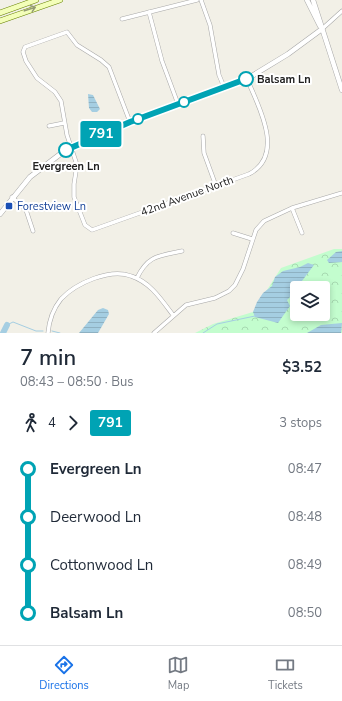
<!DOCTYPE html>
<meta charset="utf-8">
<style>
body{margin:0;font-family:"Nunito Sans",sans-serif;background:#f2f2f3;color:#1f2937;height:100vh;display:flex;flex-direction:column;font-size:15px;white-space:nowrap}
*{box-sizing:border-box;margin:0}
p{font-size:13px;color:#747a83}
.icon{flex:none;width:22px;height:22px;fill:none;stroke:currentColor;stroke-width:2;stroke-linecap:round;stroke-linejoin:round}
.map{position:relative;height:333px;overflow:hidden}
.details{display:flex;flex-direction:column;background:#fff;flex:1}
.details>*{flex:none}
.badge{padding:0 8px;border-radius:3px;font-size:14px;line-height:26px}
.controls{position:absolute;left:290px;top:281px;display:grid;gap:8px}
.controls a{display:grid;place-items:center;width:40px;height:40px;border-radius:4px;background:#fff;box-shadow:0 2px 6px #0003;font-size:20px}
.map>.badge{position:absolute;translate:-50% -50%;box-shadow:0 0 0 2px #fff}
.legs{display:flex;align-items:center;gap:6px;height:44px;padding:0 20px;font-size:13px}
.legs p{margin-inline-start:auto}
.head{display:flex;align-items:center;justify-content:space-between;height:68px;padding:0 20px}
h1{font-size:22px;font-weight:600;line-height:30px}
ul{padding:0 20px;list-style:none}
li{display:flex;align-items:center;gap:14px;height:48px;font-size:15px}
li i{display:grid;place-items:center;width:6px;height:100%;margin:0 5px;background:currentColor}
li i::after{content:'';width:10px;height:10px;margin:-5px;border:3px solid;border-radius:50%;background:#fff}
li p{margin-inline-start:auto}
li:first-child i{background:linear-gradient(#0000 50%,currentColor 0)}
li:last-child i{background:linear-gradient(currentColor 50%,#0000 0)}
.tab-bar{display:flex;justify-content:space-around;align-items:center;height:56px;border-top:1px solid #e0e1e3;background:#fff;font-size:11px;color:#747a83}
.tab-bar a{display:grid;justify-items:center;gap:2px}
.tab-bar .current{color:#1a73e8}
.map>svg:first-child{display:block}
.park{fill:url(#park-crowns);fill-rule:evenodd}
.water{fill:url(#water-rules)}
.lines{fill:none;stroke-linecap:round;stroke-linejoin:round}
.stream{stroke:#a5cee2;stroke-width:1}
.river{stroke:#a5cee2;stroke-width:6}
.minor-casing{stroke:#a8a8a8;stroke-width:4.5}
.tertiary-casing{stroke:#a8a8a8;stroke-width:5.5}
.secondary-casing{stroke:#658000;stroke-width:6}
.minor{stroke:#fff;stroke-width:3.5}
.tertiary{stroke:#fff;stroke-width:4.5}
.secondary{stroke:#f3feb9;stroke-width:5}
.oneway{stroke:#949b75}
.line-1-casing{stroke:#fff;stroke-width:9}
.line-1{stroke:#00a3b4;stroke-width:6}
.stop-1-dot{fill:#fff;stroke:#00a3b4;stroke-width:2}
.transit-dot{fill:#1a4fb4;stroke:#fff;stroke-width:1.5}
.labels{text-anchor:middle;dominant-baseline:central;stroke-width:4;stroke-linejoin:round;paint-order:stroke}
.stop-label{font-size:11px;font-weight:bold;fill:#212121;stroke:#fff;text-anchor:start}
.street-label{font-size:11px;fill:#212121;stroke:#fff}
.transit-label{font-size:11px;fill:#164399;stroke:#fff;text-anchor:start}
</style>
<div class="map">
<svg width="342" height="333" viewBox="0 0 342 333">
<defs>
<pattern id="park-crowns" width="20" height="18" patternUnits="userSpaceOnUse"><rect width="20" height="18" fill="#c3fdce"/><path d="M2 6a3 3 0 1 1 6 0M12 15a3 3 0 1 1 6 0" fill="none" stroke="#a7d9b1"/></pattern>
<pattern id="water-rules" width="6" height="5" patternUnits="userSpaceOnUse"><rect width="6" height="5" fill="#a5cee2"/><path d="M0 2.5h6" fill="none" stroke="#8eb1c2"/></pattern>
</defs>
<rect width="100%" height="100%" fill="#f2f0e7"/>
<path class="park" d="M334,249h8v84h-147l18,-9 40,-12 28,-44zM297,288h26v26h-26z"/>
<path class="water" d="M88,94l5,1 7,14 -3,3h-5l-3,-4z
M342,251v11l-13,1 -2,-3 9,-8z
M308,263l6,2c-6,8 -11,15 -18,23 -4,4 -4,8 -9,12l3,6 -12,17 -23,-6 -2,-5 4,-10 6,-9 9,-7 3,-9 8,-6 17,-4z
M103,308l5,2 1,4 -11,19h-19l19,-23z
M342,323l-1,10h-34l14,-8z"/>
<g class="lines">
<path class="stream" d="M7,325l6,-3 23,9h7
M52,331l8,2
M203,333l14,-9 38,-8"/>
<path class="river" d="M3,333l4,-8"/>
<defs>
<path id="minor" d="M201,0l9,25 9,50 5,12
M149,12l13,49 16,43
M122,19l75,-19
M322,29l20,-18
M130,122l-21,-55 -8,-7 -24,-15 -10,-13 -42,15 -2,5 3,9 11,17 18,14 6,9 6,34 10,30 -3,19v13l11,28 7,5 157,-56c37,-19 9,-69 -2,-95
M49,126l15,-3
M203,136l1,17 12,33
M12,197l14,13 7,21
M292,208l10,25
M233,233l19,6
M137,278c11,-23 22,-22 45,-27
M48,333c1,-12 5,-24 13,-34 15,-16 49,-31 70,-23 19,6 30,23 42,39
M154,333l32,-28 29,-7 14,-7 6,-6 8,-16 13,-39 8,-9 28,-13 50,-15"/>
<path id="tertiary" d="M307,0l13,26
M313,0l29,90
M0,214l30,-37 33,-25 67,-30 117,-43 41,-25 34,-25"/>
<path id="secondary" d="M0,13l36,-13
M0,21l60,-21"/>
</defs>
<use href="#minor" class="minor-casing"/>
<use href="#tertiary" class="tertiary-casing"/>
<use href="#secondary" class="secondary-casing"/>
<use href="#minor" class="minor"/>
<use href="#tertiary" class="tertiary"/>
<use href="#secondary" class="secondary"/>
</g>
<defs><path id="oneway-shaft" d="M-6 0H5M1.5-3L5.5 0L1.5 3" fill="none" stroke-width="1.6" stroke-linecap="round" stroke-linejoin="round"/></defs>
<use class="oneway" href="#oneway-shaft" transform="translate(30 9) rotate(-18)"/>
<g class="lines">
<defs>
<path id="line-1" d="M66,150l64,-28 116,-43"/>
</defs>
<use href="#line-1" class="line-1-casing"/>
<use href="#line-1" class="line-1"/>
</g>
<g class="stop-1-dot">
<circle cx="246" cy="79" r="7"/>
<circle cx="184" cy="102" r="5"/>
<circle cx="138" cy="119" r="5"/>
<circle cx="66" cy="150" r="7"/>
</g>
<rect class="transit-dot" x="5" y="202" width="8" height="8" rx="2"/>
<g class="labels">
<g class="stop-label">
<text x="257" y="79">Balsam Ln</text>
<text x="66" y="166" text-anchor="middle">Evergreen Ln</text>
</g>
<g class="street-label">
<text transform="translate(187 196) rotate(-20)">42nd Avenue North</text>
</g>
<g class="transit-label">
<text x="17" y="206">Forestview Ln</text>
</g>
</g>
</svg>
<div class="controls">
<a><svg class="icon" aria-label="layers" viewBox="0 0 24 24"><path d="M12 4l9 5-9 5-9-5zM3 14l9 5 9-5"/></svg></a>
</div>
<b class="badge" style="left:101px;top:134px;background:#00a3b4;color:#fff">791</b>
</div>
<section class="details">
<div class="head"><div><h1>7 min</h1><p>08:43 – 08:50 · Bus</p></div><b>$3.52</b></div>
<div class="legs"><svg class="icon" aria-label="walk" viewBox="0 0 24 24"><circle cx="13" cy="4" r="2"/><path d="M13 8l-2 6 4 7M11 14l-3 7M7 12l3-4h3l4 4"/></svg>4<svg class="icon" aria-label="forward" viewBox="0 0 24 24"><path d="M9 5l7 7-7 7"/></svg><b class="badge" style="background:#00a3b4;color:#fff">791</b><p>3 stops</p></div>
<ul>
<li><i style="color:#00a3b4"></i><b>Evergreen Ln</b><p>08:47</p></li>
<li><i style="color:#00a3b4"></i><span>Deerwood Ln</span><p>08:48</p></li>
<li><i style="color:#00a3b4"></i><span>Cottonwood Ln</span><p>08:49</p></li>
<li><i style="color:#00a3b4"></i><b>Balsam Ln</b><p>08:50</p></li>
</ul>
</section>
<nav class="tab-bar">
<a class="current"><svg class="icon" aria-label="directions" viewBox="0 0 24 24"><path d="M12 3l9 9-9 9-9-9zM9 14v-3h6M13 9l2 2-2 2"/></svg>Directions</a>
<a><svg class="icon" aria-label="map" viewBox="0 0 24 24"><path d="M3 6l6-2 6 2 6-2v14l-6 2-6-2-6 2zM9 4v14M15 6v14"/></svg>Map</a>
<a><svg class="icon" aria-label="tickets" viewBox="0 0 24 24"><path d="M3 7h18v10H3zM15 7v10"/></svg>Tickets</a>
</nav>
